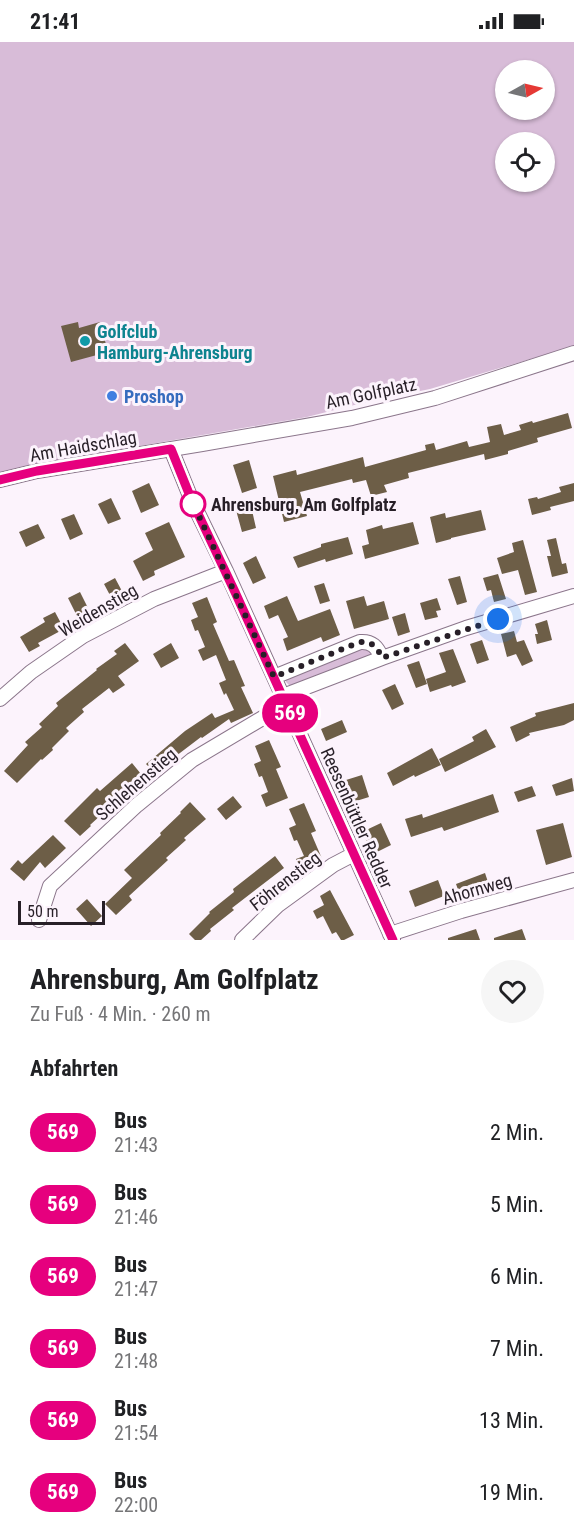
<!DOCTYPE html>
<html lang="de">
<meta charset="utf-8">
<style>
body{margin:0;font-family:"Roboto Condensed",sans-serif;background:#f6f6f6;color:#202124;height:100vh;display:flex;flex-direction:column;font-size:22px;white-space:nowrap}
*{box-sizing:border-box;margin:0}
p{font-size:20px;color:#757577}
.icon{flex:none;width:33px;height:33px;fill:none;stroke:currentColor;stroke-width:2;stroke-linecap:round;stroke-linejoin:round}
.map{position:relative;height:898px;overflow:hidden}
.details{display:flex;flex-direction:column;background:#fff;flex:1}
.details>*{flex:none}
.badge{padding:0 12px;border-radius:20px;font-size:21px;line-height:39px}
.needle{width:39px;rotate:82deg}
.fabs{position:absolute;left:495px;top:18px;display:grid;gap:12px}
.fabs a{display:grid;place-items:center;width:60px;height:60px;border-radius:50%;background:#fff;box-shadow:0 2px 4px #0004;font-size:30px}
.scale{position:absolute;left:18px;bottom:15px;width:87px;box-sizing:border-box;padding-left:6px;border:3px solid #271f27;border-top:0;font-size:16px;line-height:21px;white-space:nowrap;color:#271f27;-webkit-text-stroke:4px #fcf3fc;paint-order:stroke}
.you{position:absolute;width:30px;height:30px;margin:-15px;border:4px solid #fff;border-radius:50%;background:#1a73e8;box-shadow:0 0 0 9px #1a73e833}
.map>.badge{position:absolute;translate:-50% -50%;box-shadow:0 0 0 3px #fff}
h2{padding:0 30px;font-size:22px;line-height:54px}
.round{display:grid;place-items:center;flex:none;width:63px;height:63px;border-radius:32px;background:#f6f6f6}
.summary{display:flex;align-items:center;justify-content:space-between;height:102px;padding:0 30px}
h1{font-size:28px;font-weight:700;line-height:45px}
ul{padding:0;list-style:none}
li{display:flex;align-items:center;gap:18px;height:72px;padding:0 30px}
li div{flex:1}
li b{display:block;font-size:22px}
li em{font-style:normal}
li .badge{min-width:66px;font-weight:700;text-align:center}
.status{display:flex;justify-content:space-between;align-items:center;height:42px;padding:0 30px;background:#fff;direction:ltr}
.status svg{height:16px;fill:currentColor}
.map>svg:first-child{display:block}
.green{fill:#d8bcd8;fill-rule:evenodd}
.building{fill:#6d5e47}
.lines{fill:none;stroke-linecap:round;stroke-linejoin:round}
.street-casing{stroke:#8b768b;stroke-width:16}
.street{stroke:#fff;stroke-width:14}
.line-casing{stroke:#fff;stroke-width:14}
.line{stroke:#e6007e;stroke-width:9}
.walk{stroke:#271f27;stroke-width:6;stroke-dasharray:0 10.8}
.culture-dot{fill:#0f9aa8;stroke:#fcf3fc;stroke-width:2}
.shop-dot{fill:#3f7fe0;stroke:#fcf3fc;stroke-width:2}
.stop-dot{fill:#fff;stroke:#e6007e;stroke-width:3}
.labels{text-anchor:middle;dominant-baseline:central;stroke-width:6;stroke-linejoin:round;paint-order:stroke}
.culture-label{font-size:18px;font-weight:bold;fill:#0d838f;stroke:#fcf3fc;text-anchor:start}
.street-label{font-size:18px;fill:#271f27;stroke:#fcf3fc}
.shop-label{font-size:18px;font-weight:bold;fill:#366cbe;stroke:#fcf3fc;text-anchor:start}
.stop-label{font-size:18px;font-weight:bold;fill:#271f27;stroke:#fcf3fc;text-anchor:start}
</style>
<div class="status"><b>21:41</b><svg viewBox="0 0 49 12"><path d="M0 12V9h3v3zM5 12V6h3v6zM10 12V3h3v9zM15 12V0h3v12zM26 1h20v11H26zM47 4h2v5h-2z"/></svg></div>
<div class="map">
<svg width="574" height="898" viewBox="0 0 574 898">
<rect width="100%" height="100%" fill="#fcf3fc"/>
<path class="green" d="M0,0h574v304l-144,43 -68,14 -55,14 -202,35 -105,22zM506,28h38v40h-38zM506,100h38v40h-38z
M366,602l8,10 -83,33 -5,-5v-3z"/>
<path class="building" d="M78,280l1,6 21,-6 8,30 -37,10 -10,-36z
M568,371l4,15 -35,10 1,4 -30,9v3l-23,6 -1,-6 -76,19 1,5 -25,7 3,7 -16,4 -5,-16 -13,3 -1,-4 -52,13 7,24 -23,6 -11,-46 23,-6 1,5 66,-18 2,10 61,-17 -1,-5 9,-2 2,7 31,-9 2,6 21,-5 -3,-15 14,-3 3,11 17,-5 -2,-5 13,-4 1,2z
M249,418l8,28 -15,5 -9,-28z
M149,441l10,22 -18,8 -9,-22z
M574,441v18l-24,6 1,3 -19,5 -4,-16 9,-2 1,2 23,-7 -2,-5z
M111,456l10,21 -13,5 -10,-20z
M251,464l5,22 -14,4 -6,-22z
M481,468l5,20 -35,8v1l-15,4 -6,-26 15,-4 1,5z
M74,472l9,20 -13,6 -9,-21z
M169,480l16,35 -31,14 1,4 -12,6 -10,-20 20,-11 -8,-17z
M413,480l6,22 -54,15 -3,-13 7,-2 -3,-14 16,-5 1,4z
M38,482l7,14 -19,9 -7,-15z
M348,495l5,17 -27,8 -1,-3 -27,9 -5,-11 28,-10v-3z
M556,496l6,26 4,-1 2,10 -16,4 -5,-21h4l-4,-16z
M523,498l14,52 -12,3 -7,-25 -16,4 -5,-16 17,-6 -2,-9z
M256,514l10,22 -13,6 -10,-21z
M498,532l8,25 -12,3 -3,-12 -4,1 -4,-13z
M460,534l7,26 -10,3 -9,-26z
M115,536l8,15 -11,6 -8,-15z
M324,541l6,18 -10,3 -6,-18z
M80,550l10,20 -12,6 -10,-20z
M287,554l11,25 32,-12 10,26 -17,7 -2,-5 -34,14 -4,-12 5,-2 -10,-22 -9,4 -5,-13z
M364,554l3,10 17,-5 5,18 -35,10 -8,-28z
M207,555l10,25 -4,2 16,37 5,-1 11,26 -4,1 12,26 -22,10 -2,-4 -27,19 -1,-1 -25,19 -1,-2 -21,18 -8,-8 39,-33 27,-18 3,5 19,-8 -8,-17 -2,2 -5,-12 7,-3 -10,-25 -13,6 -5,-11 7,-3 -7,-17 -3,1 -4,-11 7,-3 -6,-14z
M437,556l4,12 -5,1 2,6 -13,3 -5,-17z
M55,570l9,17 -26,14 2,3 -11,6 -9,-15 25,-15 -2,-4z
M405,571l5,19 -12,4 -6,-19z
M547,578l5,20 -15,4 -2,-10h3l-3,-10z
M514,589l3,11 7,-2 9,21 -11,5 -6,-12 -9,3 -6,-23z
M482,598l7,20 -12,4 -7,-20z
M125,601l14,18 -21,15 7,9 -12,8 -4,-5 -27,21 2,3 -18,16 3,3 -17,17 1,2 -11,10 -1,-1 -24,24 -13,-12 24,-26 -3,-3 17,-15 -3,-3 19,-18 -2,-3 41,-33 -1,-1 21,-15 -3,-3z
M171,601l8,15 -18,10 -8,-14z
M453,607l13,33 -14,5 -1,-2 -21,7 -4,-13 20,-7 -7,-19z
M419,619l8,23 -11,4 -9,-23z
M395,642l9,20 -12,6 -10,-20z
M574,661v17l-10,5 -35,8 1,2 -14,7 -6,-15 26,-11 -1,-3z
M342,678l5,12 -21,9 -5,-12z
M486,687l10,18 -51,25 -6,-13 35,-18 -2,-4z
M269,698l12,27 -5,2 12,29 -22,9 -5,-12 7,-3 -6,-16 -3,1 -5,-13 7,-3 -6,-15z
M432,706l9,17 -26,12 -1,-2 -21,11 -6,-13z
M132,721l9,11 -31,28 2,3 -22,20 1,1 -11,10 -16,-15 33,-33 3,3z
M362,733l7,22 -16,5 -7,-22z
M572,736l2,13 -18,5 -4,-11z
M532,744l4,10 -18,6 -4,-10z
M493,752l6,18 -55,19 -2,-4 -31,10 -6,-18 17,-5 1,4z
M233,754l9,11 -16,13 -9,-11z
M190,760l16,17 -22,19 2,2 -20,18 2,2 -39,36 3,4 -16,15 -11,-11 27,-26 -8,-8 37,-35 -1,-2 21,-20 -1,-1z
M304,761l12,28 -5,2 12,28 -21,10 -6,-12 8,-3 -7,-16 -3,1 -5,-13 7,-3 -7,-16z
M381,781l10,22 -18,9 -11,-22z
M563,781l9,34 -26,8 -10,-35z
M53,793l13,13 -21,20 -5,-6 -16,19 -14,-12 8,-9 4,4z
M275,814l9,12 -52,40 2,2 -24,19 1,2 -10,9h-6l-6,-6 21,-21 -1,-1 25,-20 -1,-3z
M485,831l5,15 -29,10 -5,-14z
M438,838l6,16 -29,11 -6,-16z
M330,848l24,45 -10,5h-3l-5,-8 -4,2 -9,-18 -6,3 -4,-8 11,-6 -4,-9z
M87,857l15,17 -11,10 -15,-17z
M476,887l4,11h-32v-2z
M522,887l4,11h-32v-2z"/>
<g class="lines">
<defs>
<path id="street" d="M171,407l21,52 34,70 167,369
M0,438l37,-9 165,-27 150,-26 83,-20 139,-45
M274,635l86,-35c12,-1 17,5 22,16
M283,654l99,-38 84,-30 108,-32
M0,657l31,-27 52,-36 71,-37 72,-28
M39,878l11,-34 87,-81 55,-45 79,-47 16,-8
M390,892l71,-23 113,-31
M242,898l36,-35 55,-40 21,-11"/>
</defs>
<use href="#street" class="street-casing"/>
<use href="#street" class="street"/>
</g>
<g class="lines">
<defs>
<path id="line" d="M0,438l37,-9 134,-22 21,52 43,91 158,348"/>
</defs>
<use href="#line" class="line-casing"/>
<use href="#line" class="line"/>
<path class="walk" d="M193,462l-1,-3 82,176 86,-35c12,-1 17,5 22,16l116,-39"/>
</g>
<circle class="culture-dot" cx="85" cy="299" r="6"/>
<circle class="shop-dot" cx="112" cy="354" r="6"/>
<circle class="stop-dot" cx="193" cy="462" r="12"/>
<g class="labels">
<g class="culture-label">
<text x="97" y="289">Golfclub<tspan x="97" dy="21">Hamburg-Ahrensburg</tspan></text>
</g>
<g class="street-label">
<text transform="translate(371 351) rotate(-12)">Am Golfplatz</text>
<text transform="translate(83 404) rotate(-10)">Am Haidschlag</text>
<text transform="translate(98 568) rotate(-30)">Weidenstieg</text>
<text transform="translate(136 742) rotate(-41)">Schlehenstieg</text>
<text transform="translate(357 776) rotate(66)">Reesenbüttler Redder</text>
<text transform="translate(285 839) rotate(-38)">Föhrenstieg</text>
<text transform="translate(477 847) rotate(-16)">Ahornweg</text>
</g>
<g class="shop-label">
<text x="124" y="354">Proshop</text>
</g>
<g class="stop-label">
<text x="211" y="462">Ahrensburg, Am Golfplatz</text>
</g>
</g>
</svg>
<div class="fabs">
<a><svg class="needle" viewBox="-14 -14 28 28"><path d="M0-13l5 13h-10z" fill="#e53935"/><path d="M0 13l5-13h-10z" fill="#757577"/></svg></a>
<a><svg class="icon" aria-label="locate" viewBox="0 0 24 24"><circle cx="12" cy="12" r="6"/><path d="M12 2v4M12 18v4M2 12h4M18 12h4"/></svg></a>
</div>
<div class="scale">50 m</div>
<div class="you" style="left:498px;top:577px"></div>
<b class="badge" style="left:290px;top:671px;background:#e6007e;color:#fff">569</b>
</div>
<section class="details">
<div class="summary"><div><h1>Ahrensburg, Am Golfplatz</h1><p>Zu Fuß · 4 Min. · 260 m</p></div><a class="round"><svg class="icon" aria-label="heart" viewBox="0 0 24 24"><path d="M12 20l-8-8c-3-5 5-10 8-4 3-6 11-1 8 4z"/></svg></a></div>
<h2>Abfahrten</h2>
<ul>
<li><span class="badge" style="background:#e6007e;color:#fff">569</span><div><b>Bus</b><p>21:43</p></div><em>2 Min.</em></li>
<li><span class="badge" style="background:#e6007e;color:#fff">569</span><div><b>Bus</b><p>21:46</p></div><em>5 Min.</em></li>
<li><span class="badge" style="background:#e6007e;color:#fff">569</span><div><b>Bus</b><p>21:47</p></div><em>6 Min.</em></li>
<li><span class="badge" style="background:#e6007e;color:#fff">569</span><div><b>Bus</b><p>21:48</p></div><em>7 Min.</em></li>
<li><span class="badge" style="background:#e6007e;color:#fff">569</span><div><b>Bus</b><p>21:54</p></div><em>13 Min.</em></li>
<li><span class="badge" style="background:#e6007e;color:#fff">569</span><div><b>Bus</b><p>22:00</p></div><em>19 Min.</em></li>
</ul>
</section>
